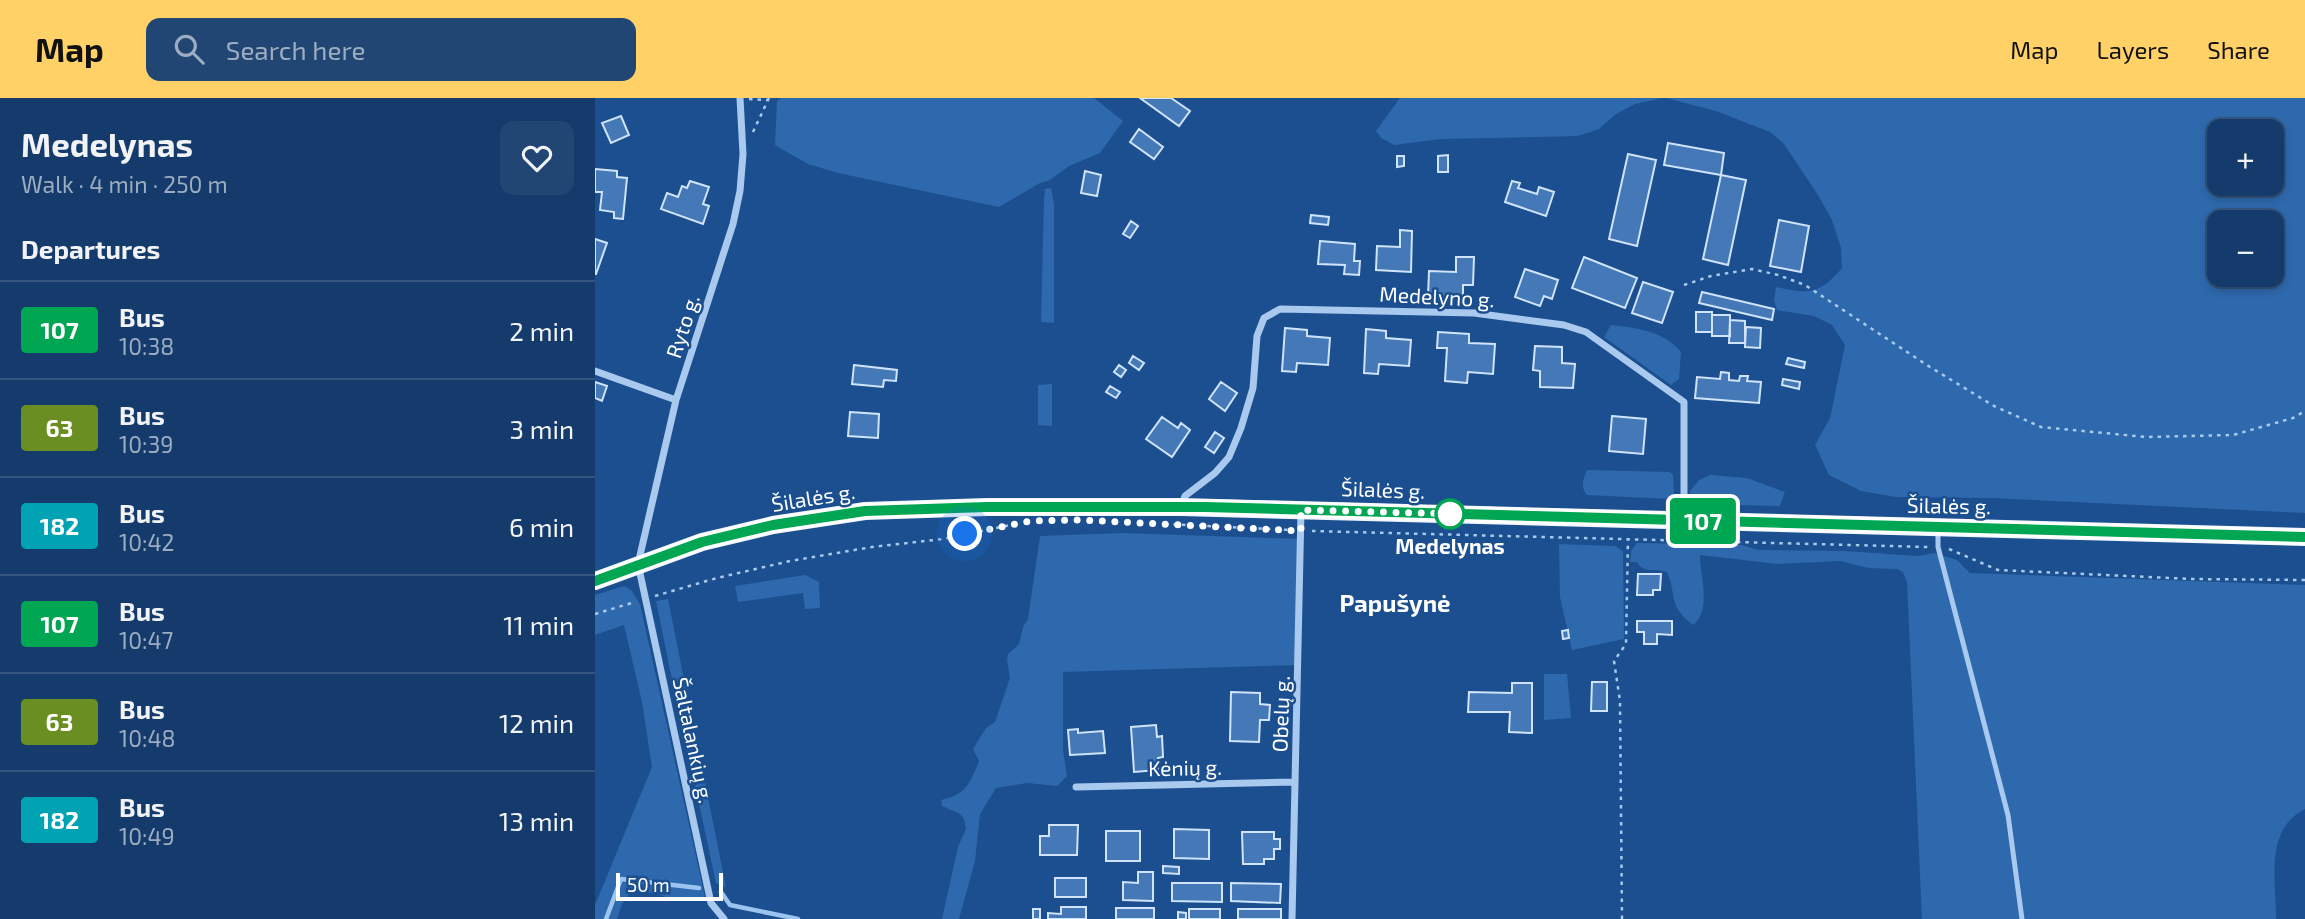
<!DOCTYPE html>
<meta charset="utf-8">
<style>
body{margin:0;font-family:"Exo 2",sans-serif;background:#214673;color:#f1f3f6;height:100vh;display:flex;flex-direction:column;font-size:26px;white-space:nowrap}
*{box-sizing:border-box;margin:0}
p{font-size:23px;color:#9dadc1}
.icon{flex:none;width:38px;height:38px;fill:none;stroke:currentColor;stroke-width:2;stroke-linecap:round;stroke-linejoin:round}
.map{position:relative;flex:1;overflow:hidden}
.panel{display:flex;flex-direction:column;background:#143b6b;width:595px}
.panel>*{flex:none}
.badge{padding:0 14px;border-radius:5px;font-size:24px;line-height:46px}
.controls{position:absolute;left:1612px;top:21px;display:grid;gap:14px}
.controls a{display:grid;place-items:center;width:77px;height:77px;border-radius:14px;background:#143b6b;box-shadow:0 4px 10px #0003,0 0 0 2px #33557e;font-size:35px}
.scale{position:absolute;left:21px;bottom:18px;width:107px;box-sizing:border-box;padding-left:7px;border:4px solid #fff;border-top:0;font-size:19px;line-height:24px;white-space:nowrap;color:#fff;-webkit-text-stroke:5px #1b4f8f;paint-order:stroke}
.you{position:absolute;width:35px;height:35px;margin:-18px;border:5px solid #fff;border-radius:50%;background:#1a73e8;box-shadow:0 0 0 10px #1a73e833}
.map>.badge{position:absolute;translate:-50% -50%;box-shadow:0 0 0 4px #fff}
h2{padding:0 21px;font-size:26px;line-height:63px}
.round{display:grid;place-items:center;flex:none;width:74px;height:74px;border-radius:14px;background:#214673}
.summary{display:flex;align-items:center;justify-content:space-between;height:119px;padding:0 21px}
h1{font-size:33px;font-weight:700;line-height:52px}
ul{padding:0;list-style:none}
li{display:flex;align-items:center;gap:21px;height:98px;padding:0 21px;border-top:2px solid #33557e}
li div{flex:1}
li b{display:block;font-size:26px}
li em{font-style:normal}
li .badge{min-width:77px;font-weight:700;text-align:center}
header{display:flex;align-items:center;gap:42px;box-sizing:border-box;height:98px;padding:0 35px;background:#ffd166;color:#111}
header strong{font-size:33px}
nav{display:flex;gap:38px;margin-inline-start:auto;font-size:24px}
.search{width:490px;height:63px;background:#214673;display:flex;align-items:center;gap:18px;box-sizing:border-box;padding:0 24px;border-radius:14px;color:#9dadc1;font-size:26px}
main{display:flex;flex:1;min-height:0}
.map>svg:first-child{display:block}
.green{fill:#2e69ad;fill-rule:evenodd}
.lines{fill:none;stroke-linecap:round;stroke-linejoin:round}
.stream{stroke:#9cc4f0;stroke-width:4.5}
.building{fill:#4478b7;stroke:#cfe3fa;stroke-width:2}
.path{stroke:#a9c9ee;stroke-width:2.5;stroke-dasharray:3.5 5;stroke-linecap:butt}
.lane{stroke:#a9c9ee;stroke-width:5}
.street{stroke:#a9c9ee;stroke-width:7}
.primary{stroke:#f0f6ff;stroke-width:18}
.line-casing{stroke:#fff;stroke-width:16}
.line{stroke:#00a651;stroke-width:10}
.walk{stroke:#fff;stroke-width:7;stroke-dasharray:0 12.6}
.stop-dot{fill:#fff;stroke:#00a651;stroke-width:3.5}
.labels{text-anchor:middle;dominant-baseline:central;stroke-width:5;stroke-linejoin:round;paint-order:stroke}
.street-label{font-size:21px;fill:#fff;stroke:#1b4f8f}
.stop-label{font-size:21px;font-weight:bold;fill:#fff;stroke:#1b4f8f}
.quarter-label{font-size:24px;font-weight:bold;fill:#fff;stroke:#1b4f8f}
</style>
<header>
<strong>Map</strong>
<div class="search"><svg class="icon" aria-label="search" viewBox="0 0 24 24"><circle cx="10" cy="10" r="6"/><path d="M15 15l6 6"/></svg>Search here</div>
<nav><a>Map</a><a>Layers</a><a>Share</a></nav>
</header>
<main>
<section class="panel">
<div class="summary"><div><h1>Medelynas</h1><p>Walk · 4 min · 250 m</p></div><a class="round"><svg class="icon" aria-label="heart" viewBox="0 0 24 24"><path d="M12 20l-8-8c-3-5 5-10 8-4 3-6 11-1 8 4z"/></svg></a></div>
<h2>Departures</h2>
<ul>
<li><span class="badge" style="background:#00a651;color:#fff">107</span><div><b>Bus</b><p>10:38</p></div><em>2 min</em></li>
<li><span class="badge" style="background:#6b8e23;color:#fff">63</span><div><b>Bus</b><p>10:39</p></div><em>3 min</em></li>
<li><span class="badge" style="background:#00a3b4;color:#fff">182</span><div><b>Bus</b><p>10:42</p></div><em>6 min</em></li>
<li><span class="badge" style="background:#00a651;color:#fff">107</span><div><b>Bus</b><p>10:47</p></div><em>11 min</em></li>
<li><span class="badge" style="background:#6b8e23;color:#fff">63</span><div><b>Bus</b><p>10:48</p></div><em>12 min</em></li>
<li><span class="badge" style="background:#00a3b4;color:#fff">182</span><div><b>Bus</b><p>10:49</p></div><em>13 min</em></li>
</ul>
</section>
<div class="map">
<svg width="1710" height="821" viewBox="0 0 1710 821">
<rect width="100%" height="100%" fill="#1b4f8f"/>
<path class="green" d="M186,0h313l29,23 -23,32 -31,13 -19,14 -10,3 -41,24 -161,-34 -30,-9 -33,-19 2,-44z
M805,0h263l-28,6 -19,10 -17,15 -21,7 -136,3 -48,6 -13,-7 -5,-7z
M1071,0h639v415l-312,-15 -97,-1 -35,-6 -32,-16 -14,-30 15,-27 15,-73 -13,-20 -18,-9 -37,-6 -3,-10 2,-13c33,7 43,8 66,-19l-1,-20 -9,-28 -14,-25 -34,-51 -14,-12 -54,-21zM1624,33h52v53h-52zM1624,124h52v53h-52z
M456,90l3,16v119l-13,-1 3,-123 1,-10z
M1016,227c26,3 53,6 70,27l-2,27 -8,6 -67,-48z
M457,286v42l-14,-1v-40z
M992,372l83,2 3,3 1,19 -4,5 -83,-4c-7,-8 -4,-15 0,-25z
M1115,377l37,3 38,14 -5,14 -88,-2 -2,-13 9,-11z
M526,435l180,6 -2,126 -236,7v78l4,26 -10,10 -30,-3 -31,5 -16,26 -5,47 -16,58h-17l16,-72 8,-18 -2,-10 -4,-5 -18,-8 -1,-6c25,-5 29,-17 38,-39l-6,-12 13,-21 9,-6 15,-44 -3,-18 1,-6 11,-10 4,-17 5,-8 12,-83z
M1042,445l105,2 16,5 86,1 74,5 16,-3 23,7 13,13 335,12v224c-41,21 -29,71 -29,110h-354l-15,-337 -4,-10 -6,-3 -29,-1 -28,-7 -62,3 -78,-9c0,21 12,55 -7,70 -25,-19 -16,-29 -26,-53 -11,-4 -24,2 -30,-10h-7l1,-11z
M964,446l56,2 8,5 1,88 -52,11 -12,-53z
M210,477l14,7 1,26 -15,1 -2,-16 -65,9 -3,-16z
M29,488l7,4 9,14 65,293c-9,1 -19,4 -29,2 -17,-3 -26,-8 -44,-9l-10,14 -5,15h-22v-14l57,-138 -10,-65 -18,-77 -29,10v-40z
M73,501l31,156 -11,3 -32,-157z
M949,576h23l4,44 -27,2z
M110,685l21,104 -10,-4 -21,-98z"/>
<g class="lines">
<path class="stream" d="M126,794l9,13 68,14
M11,821l15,-40 78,9"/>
</g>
<path class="building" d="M545,0h31l19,13 -11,15z
M26,18l8,19 -18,8 -9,-20z
M544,31l24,18 -9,12 -24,-17z
M1073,45l56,10 -3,22 -57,-10z
M1033,56l28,6 -19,86 -28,-7z
M853,57v17h-10v-16z
M802,58h7v10l-7,1z
M0,71l22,2v6l10,1 -4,41 -9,-1v-6l-14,-2 2,-18h-7z
M490,73l16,4 -4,21 -16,-3z
M1126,77l25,5 -18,85 -25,-6z
M95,83l19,6 -6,17 6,2 -6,18 -42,-15 6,-16 11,4 4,-11 5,2z
M917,83l8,2 -2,5 19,6 2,-7 15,5 -8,24 -41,-14z
M716,117l18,2 -1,8 -18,-2z
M1184,122l30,6 -8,46 -31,-6z
M536,123l7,5 -8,12 -7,-4z
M805,132l12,1 -1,41 -35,-2 1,-24 23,1z
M0,141l12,4 -11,31h-1z
M725,143l35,3 -1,17h6l-1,14 -15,-1 1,-9 -27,-1z
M861,159h18l-1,28h-10v13l-35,-2 1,-25 27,1z
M989,159l53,21 -12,30 -53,-20z
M930,171l33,11 -6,19 -8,-3 -4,10 -25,-9z
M1048,184l30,10 -11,31 -30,-10z
M1107,194l72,17 -2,11 -73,-17z
M1101,214h16v20h-16z
M1117,217h18v21h-18z
M1135,222l15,1v22h-16z
M1151,229l15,1 -1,20 -15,-1z
M690,230l22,2v6l23,2 -2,27 -31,-2 -1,9 -14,-1z
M771,231l20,2v7l25,2 -2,26 -30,-2 -1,10 -14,-1z
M843,234l31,2v9l26,1 -2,30 -25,-2 -1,11 -22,-2 2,-33h-10z
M940,248l27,1v16l13,1 -2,24 -33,-1v-16l-7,-1z
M538,258l11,7 -5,7 -10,-7z
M1193,260l17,4 -1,6 -18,-4z
M259,267l43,5 -1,11 -12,-1 -1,7 -31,-3z
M524,267l7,5 -5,7 -7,-5z
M1126,274l8,1v7l10,1 1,-5h8l-1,5 14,1 -2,21 -64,-5 2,-21 23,2z
M1188,281l17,3 -1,7 -17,-4z
M0,284l12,4 -5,15 -7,-3z
M626,284l16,11 -12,18 -16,-12z
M515,288l10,6 -4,6 -10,-6z
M255,314l29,2 -1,24 -30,-2z
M1017,318l34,3 -3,35 -34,-3z
M567,319l16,11 3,-5 9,7 -18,27 -26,-18z
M620,334l9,6 -10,15 -9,-6z
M1043,476h23l-1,16h-7v5h-16z
M1042,523h35v14l-15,-1v10h-13v-12h-7z
M973,532l1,8 -6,1 -1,-8z
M997,584h15v29h-16z
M917,585h20v50l-23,-1 1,-20h-42l1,-20 43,1z
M636,594l29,1v11l10,1 -1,15h-9l-1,22 -29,-1z
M561,627l1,12 5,-1 1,21 -5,1v12l-24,2 -3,-45z
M483,631v4l25,-2 2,22 -35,2 -2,-25z
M454,727h29l-1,30h-37v-19h9z
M579,731l35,1v29l-35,-1z
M511,733h34v30h-34z
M647,734h32v7h6v10h-6v10h-10v5h-21z
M568,768l16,1v7l-16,-1z
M543,774h15v29l-30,-1v-18l15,1z
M460,780h31v19h-31z
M577,785h50v19l-50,-1z
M636,785l50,1 -1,19 -49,-2z
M466,809h25v12h-38v-6l13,1z
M521,810h38v11h-38z
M438,811h7v10h-7z
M594,811h31v10h-31z
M643,811h43v10h-43z
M583,814l8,1v6h-8z"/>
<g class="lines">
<path class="path" d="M154,1l18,1
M158,34l16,-34
M1089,187l27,-9 41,-7 26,6 27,10 125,82 64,39 47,21 105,10 87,-2 60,-17 12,-7
M570,426l126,6
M717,433l616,16
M1354,451l49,21 194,9 113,1
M60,498l62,-18 73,-17 82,-14 71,-8 72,-15
M0,516l40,-12
M1027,821l-2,-218 -6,-40 12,-17 2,-106"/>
<path class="lane" d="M1343,432v17l70,268 14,104"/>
<path class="street" d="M0,273l81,29
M586,409l4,-11 30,-23 14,-16 12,-29 12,-40 4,-52 7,-18 16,-9 194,4 90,12 22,7 98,70v118
M481,689l219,-5
M129,821l-13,-16 -73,-339 38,-164 57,-176 7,-33 3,-37 -3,-56
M697,821l9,-409"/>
<path class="primary" d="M0,483l107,-39 71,-17 92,-14 122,-4h194l1124,30"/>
</g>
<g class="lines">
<defs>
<path id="line" d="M0,483l107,-39 71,-17 92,-14 122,-4h218l1100,30"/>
</defs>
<use href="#line" class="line-casing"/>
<use href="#line" class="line"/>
<path class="walk" d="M370,436l66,-13 50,-1 220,11v-21l159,4h-10"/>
</g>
<circle class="stop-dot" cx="855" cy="416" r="14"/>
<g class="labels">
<g class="street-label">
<text transform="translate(842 198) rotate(3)">Medelyno g.</text>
<text transform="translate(87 228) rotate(-72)">Ryto g.</text>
<text transform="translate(788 391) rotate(2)">Šilalės g.</text>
<text transform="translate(218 399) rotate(-9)">Šilalės g.</text>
<text transform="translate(1354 407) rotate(1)">Šilalės g.</text>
<text transform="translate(685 616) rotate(-88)">Obelų g.</text>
<text transform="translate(99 642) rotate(78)">Šaltalankių g.</text>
<text transform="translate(590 669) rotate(-1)">Kėnių g.</text>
</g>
<g class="stop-label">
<text x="855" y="447">Medelynas</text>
</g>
<g class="quarter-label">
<text x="800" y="504">Papušynė</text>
</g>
</g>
</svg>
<div class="controls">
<a>+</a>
<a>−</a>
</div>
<div class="scale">50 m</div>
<div class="you" style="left:370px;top:436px"></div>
<b class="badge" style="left:1108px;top:423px;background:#00a651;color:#fff">107</b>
</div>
</main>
